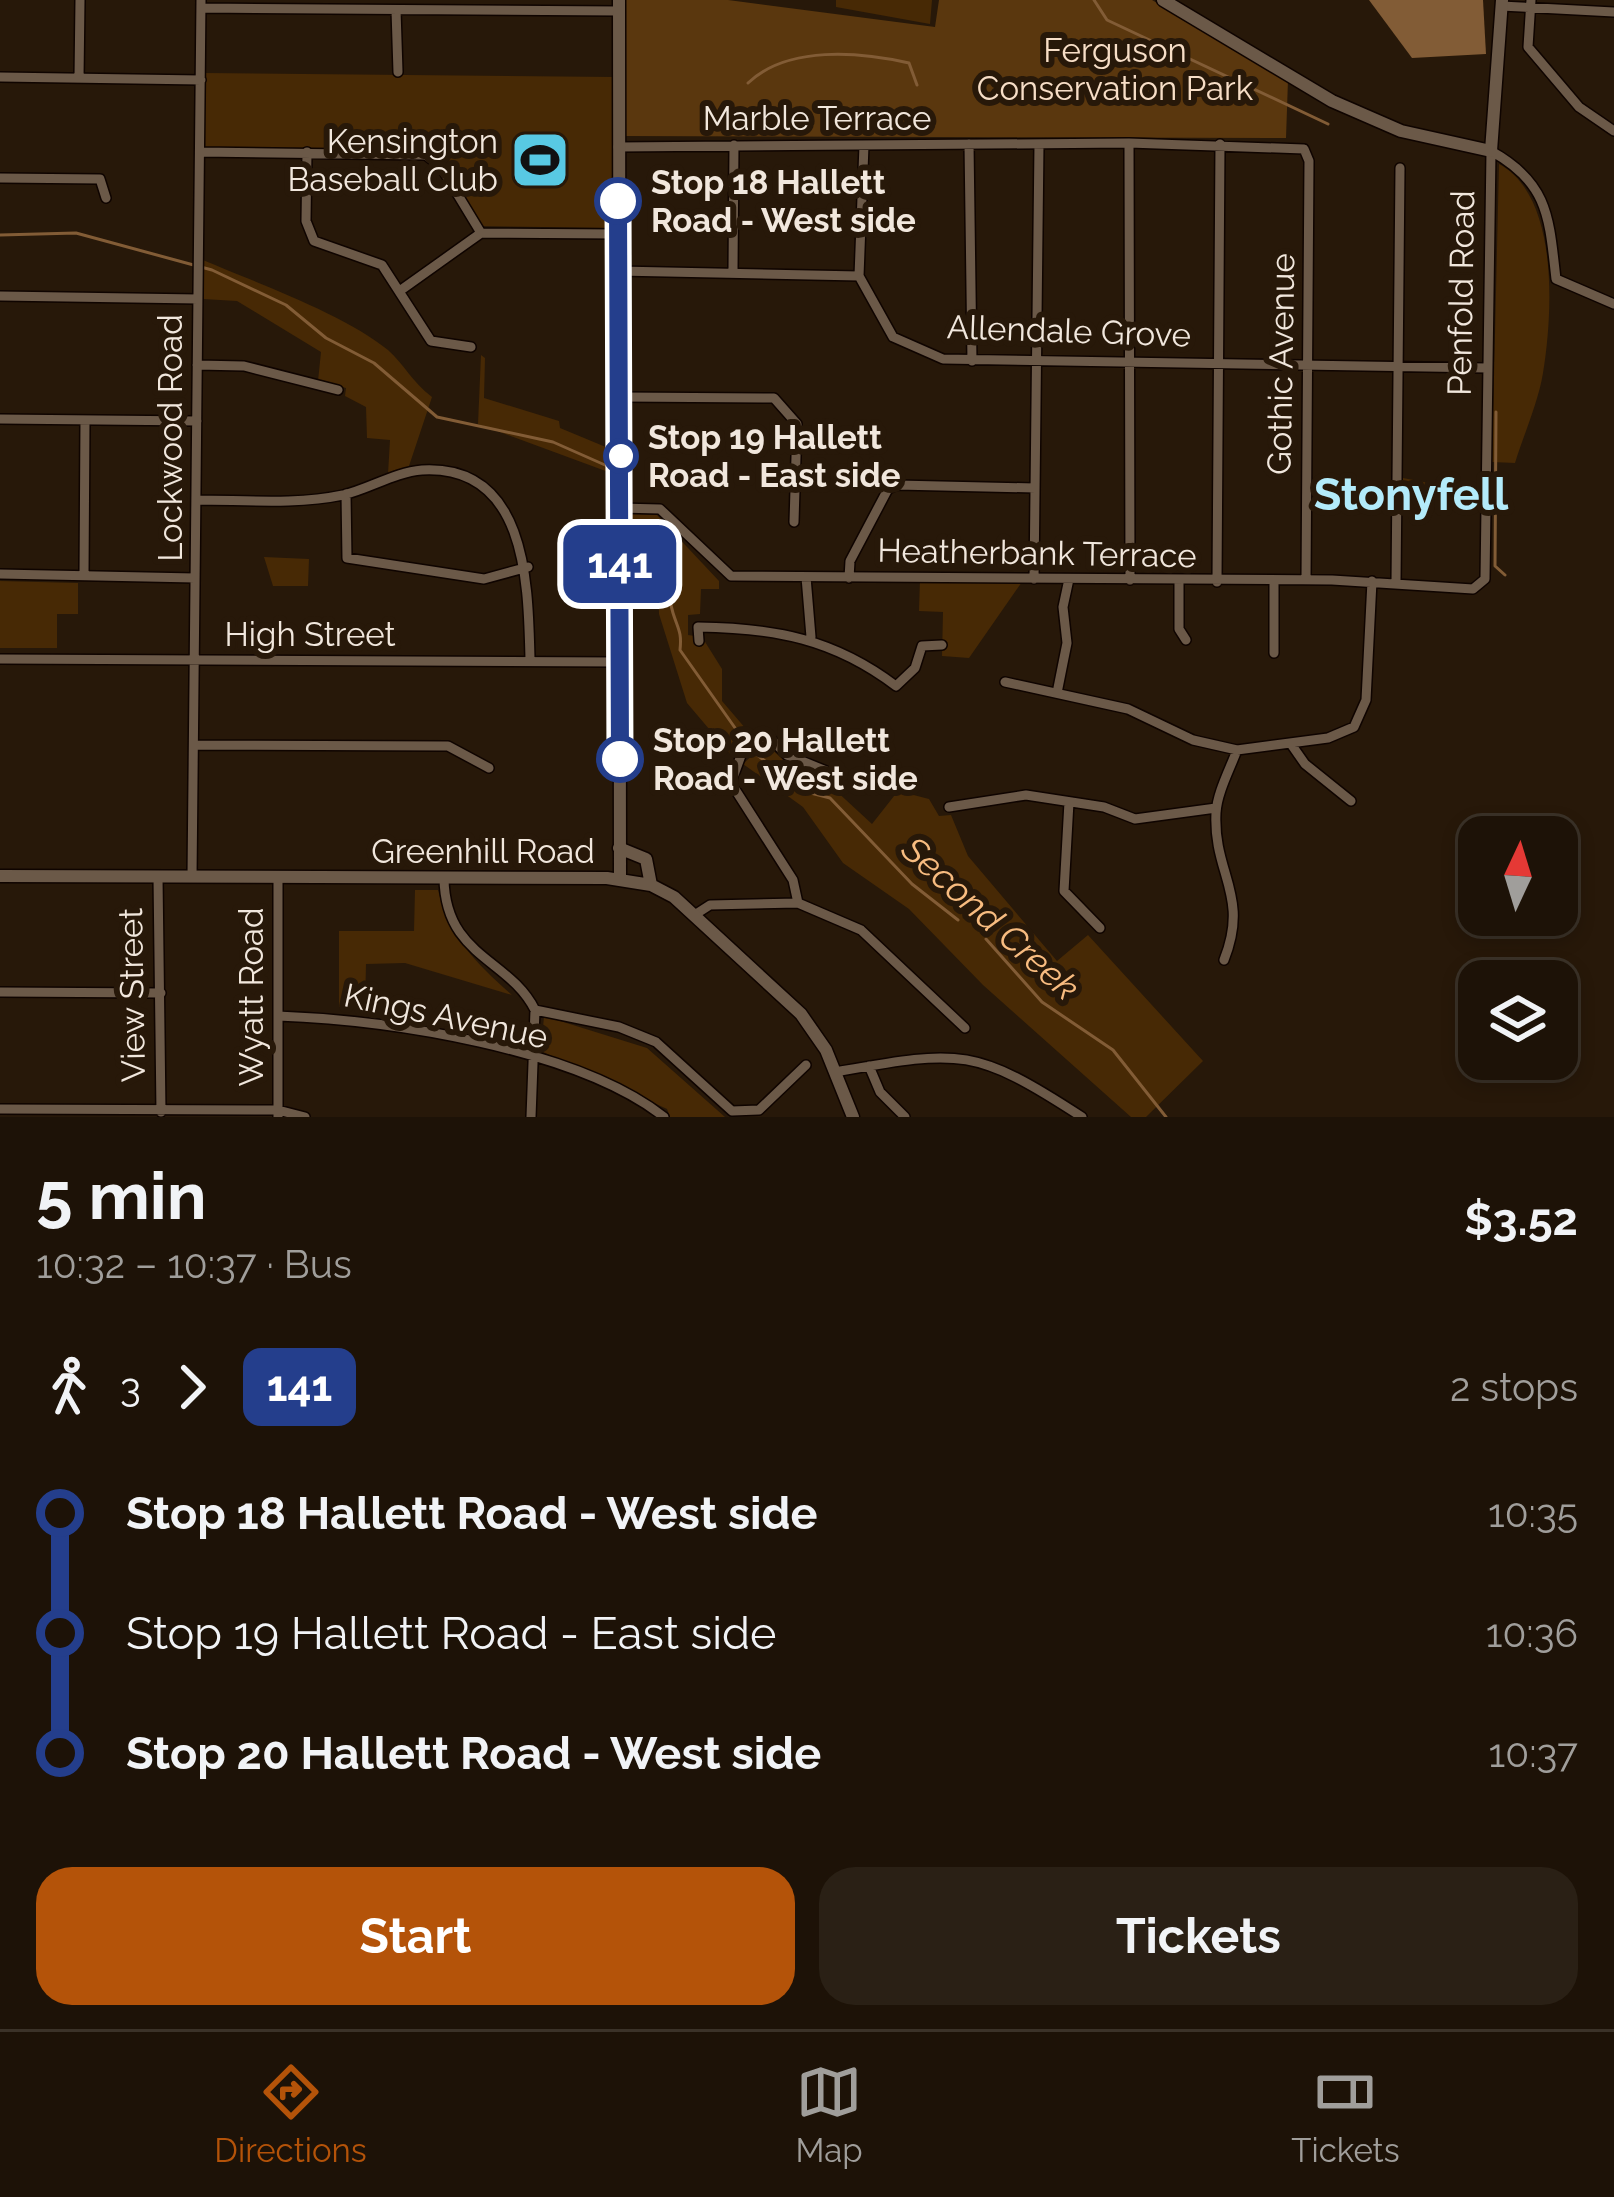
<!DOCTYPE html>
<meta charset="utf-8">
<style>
body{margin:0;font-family:Raleway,sans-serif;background:#2a2015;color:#f1f3f6;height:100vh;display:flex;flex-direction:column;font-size:45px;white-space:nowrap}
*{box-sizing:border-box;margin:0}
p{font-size:39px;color:#a09e9b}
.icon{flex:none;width:66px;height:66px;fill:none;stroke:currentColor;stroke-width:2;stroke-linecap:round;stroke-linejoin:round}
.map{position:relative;height:1117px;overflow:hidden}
.side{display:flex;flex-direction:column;background:#1d1207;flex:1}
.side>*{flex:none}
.badge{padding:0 24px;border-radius:18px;font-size:42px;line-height:78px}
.needle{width:78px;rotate:4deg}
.controls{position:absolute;left:1458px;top:816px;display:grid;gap:24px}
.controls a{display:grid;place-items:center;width:120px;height:120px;border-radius:24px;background:#1d1207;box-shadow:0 6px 18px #0003,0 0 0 3px #3b3228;font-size:60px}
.map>.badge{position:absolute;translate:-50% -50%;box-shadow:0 0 0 6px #fff}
.legs{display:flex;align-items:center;gap:18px;height:132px;padding:0 36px;font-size:39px}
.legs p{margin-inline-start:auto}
.summary{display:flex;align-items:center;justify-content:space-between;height:204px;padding:0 36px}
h1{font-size:66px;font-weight:700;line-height:90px}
.cta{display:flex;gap:24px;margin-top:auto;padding:24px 36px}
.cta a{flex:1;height:138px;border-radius:36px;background:#b45309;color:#fff;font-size:48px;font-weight:700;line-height:138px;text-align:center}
.cta a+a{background:#2a2015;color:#f1f3f6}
ul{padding:0 36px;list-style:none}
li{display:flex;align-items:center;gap:42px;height:120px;font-size:45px}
li i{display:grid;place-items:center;width:18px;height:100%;margin:0 15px;background:currentColor}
li i::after{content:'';width:30px;height:30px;margin:-15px;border:9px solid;border-radius:50%;background:#1d1207}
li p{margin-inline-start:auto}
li:first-child i{background:linear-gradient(#0000 50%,currentColor 0)}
li:last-child i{background:linear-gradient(currentColor 50%,#0000 0)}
.menu{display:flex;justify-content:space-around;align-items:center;height:168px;border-top:3px solid #3b3228;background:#1d1207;font-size:33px;color:#a09e9b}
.menu a{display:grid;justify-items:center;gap:6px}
.menu .on{color:#b45309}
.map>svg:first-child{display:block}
.green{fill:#472905}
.forest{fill:#5a370e}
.water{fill:#825c36}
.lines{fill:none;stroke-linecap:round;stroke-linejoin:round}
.stream{stroke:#825c36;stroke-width:3}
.street-casing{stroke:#0f0400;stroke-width:12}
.secondary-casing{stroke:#0f0400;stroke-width:15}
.street{stroke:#6b5948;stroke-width:9}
.secondary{stroke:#6b5948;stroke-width:12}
.line-1-casing{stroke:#fff;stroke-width:27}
.line-1{stroke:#243e8c;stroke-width:18}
.stop-1-dot{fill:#fff;stroke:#243e8c;stroke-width:6}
.labels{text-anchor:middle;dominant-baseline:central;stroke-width:12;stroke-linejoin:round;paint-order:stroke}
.park-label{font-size:33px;fill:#f7dec7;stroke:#271809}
.street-label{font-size:33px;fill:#f1e7dd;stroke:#271809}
.poi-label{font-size:33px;fill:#f1e7dd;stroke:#271809;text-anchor:end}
.stop-label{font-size:33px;font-weight:bold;fill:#f1e7dd;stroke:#271809;text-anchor:start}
.water-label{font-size:36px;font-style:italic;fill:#f8bc80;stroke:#271809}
.district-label{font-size:45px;font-weight:bold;fill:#b3ebfa;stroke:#271809}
</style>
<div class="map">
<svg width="1614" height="1117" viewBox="0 0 1614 1117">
<rect width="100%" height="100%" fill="#271809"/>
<path class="green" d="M836,0h96l-2,24 -94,-17z
M203,73l411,4 -3,151 -132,-2 -37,-64 -18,-12 -221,-2z
M1499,164c60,32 54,149 44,209 -5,30 -19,61 -28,90l-23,-1z
M203,260c54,23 141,54 185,90 16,14 24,32 44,47l-24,72 -20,5 2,-34 -23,-2 -1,-31 -21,-11 1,-8 -28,-7 3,-29 -84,-51 -34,-2z
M481,355l4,3 -1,40 75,23 1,7 53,22 -2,23 -133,-49z
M1403,478l52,10 27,-6 -1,26 -78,-4z
M629,514l28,1 62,66v8h-18l-1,25 -12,1v20l14,2 20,32v32l30,35 -20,20 -45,-53 -28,-89 -1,-27 -29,-1z
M264,557l45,2 -1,27h-35z
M920,579h104l-55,79 -27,-2 1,-44 -24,-1z
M0,581l78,2v31h-21v34h-57z
M765,743l26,24 29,9 52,48 26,-33 31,8 10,17 12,-1 17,41 89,105 31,-26 115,126 -57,56h-15l-148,-132 -74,-76 -66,-46 -40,-56 -60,-43z
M415,890h23c12,48 38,73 74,105l-107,-32 -39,1 -1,44 -26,-1v-76h75z
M544,1016l103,32 78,69h-55l-3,-8 -126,-58z"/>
<path class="forest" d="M621,0h107l207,27 4,-27h213l136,80 -2,58 -664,-2z"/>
<path class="water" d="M1369,0h114l3,54 -74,4z"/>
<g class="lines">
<path class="stream" d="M1094,0l13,20 221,104
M748,83c40,-38 112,-31 161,-20l8,22
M0,235l76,-2 136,37 74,35 40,33 48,25 63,54 116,25 61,27
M1496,412l-1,154 10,9
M636,529c45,35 24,40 37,84 5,16 9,19 7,37l65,92
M751,750l52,41 27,7 82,86 46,36
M986,939l56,63 71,48 53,67"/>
<defs>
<path id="street" d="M1531,0l-3,47 51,60 35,24
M1501,6l113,6
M201,8l418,3
M396,10l2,62
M0,77l201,3
M79,78l1,-78
M1129,143l1,437
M969,144l3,217
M618,147l511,-4 175,6 5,12 -3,419
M200,152l226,3 15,12 40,66 137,1
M307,152l-1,69 8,20 68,24 49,76 40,6
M0,178l100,1 6,19
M618,271l241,5 34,61 50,22 544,9
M733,271l1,-126
M859,276l5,-131
M401,290l80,-57
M0,296l198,3
M197,365l47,1 94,24
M621,397l153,1 23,26 -3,98
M0,419l197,2
M346,494l1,64 137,21 44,-12
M196,500c48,0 100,5 147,-5 26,-6 52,-23 79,-25 106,-6 106,116 108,189
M619,508l41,1 71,67 601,4 141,9 12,-10 6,-428c58,32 58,67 65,128l58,25
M0,574l195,4
M84,575l1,-155
M806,577l5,60
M849,578l1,-17 38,-72 9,-4 138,3
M1034,579l5,-435
M1179,582v47l7,11
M1217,582l3,-438
M1396,583l4,-415
M699,641l-1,-14c77,1 136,12 198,59l19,-18 7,-22 20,-1
M1274,653v-70
M0,659l620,3
M1005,682l123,27 65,31 44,10 91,-12 26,-11 12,-27 6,-119
M1057,693l10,-50 -4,-36 6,-28
M1291,744l14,20 46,37
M196,745l252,1 41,22
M1069,802l-5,89 36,37
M949,807l77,-12 78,12 31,12 81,-11
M158,877l3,235
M192,877l9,-877
M444,878c1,79 65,80 91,132l84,17 37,15 76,69 27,-1 47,-45
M798,903l63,27 104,98
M696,914l14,-9 88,-2 -5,-23 -62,-97 12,-33 25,-14 19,19 49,20
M1224,960c26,-65 -11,-86 -8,-147 1,-20 14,-44 21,-63
M0,992l161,1
M278,1016c111,4 298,32 386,101
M869,1066l11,26 25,25
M835,1072c125,-22 138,-26 247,45
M0,1109l278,1 27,7
M278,1117v-239
M531,1117l4,-107"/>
<path id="secondary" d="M619,0l1,879
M1163,0l169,101 69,30 90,20 11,-151
M619,848l27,11 5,26
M0,876l607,2 44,7 23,12 127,117 25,36 27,67"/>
</defs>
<use href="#street" class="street-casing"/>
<use href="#secondary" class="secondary-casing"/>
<use href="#street" class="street"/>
<use href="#secondary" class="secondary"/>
</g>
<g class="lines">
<defs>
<path id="line-1" d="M618,201l2,558"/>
</defs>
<use href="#line-1" class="line-1-casing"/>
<use href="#line-1" class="line-1"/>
</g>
<defs>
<symbol id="stadium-square" viewBox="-11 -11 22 22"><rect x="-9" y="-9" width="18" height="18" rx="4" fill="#58c9e3" stroke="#271809"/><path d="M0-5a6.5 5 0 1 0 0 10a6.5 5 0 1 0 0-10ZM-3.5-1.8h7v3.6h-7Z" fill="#111"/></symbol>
</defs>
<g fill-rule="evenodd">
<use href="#stadium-square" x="507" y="127" width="66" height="66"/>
</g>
<g class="stop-1-dot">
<circle cx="618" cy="201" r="21"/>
<circle cx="621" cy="456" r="15"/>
<circle cx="620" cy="759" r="21"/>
</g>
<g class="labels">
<g class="park-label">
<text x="1115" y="50">Ferguson<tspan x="1115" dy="38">Conservation Park</tspan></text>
</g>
<g class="street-label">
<text x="817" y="118">Marble Terrace</text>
<text transform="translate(1461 293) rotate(-89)">Penfold Road</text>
<text transform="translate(1069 331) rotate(2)">Allendale Grove</text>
<text transform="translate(1281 364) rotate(-89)">Gothic Avenue</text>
<text transform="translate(170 438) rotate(-90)">Lockwood Road</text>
<text transform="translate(1037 553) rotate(1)">Heatherbank Terrace</text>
<text x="310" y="634">High Street</text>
<text x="483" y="851">Greenhill Road</text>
<text transform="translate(132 995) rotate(-91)">View Street</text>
<text transform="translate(251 997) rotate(-90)">Wyatt Road</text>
<text transform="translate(446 1016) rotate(12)">Kings Avenue</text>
</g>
<g class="poi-label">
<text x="498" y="141">Kensington<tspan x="498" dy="38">Baseball Club</tspan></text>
</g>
<g class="stop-label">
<text x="651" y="182">Stop 18 Hallett<tspan x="651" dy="38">Road - West side</tspan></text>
<text x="648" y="437">Stop 19 Hallett<tspan x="648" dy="38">Road - East side</tspan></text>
<text x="653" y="740">Stop 20 Hallett<tspan x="653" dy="38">Road - West side</tspan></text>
</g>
<g class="water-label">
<text transform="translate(991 918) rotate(42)">Second Creek</text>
</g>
<g class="district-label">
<text x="1411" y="494">Stonyfell</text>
</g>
</g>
</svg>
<div class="controls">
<a><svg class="needle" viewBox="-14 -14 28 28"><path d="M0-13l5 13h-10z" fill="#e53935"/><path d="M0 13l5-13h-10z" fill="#a09e9b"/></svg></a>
<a><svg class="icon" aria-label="layers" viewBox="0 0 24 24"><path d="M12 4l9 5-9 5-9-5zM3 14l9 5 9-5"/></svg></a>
</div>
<b class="badge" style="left:620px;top:564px;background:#243e8c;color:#fff">141</b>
</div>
<section class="side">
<div class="summary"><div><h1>5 min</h1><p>10:32 – 10:37 · Bus</p></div><b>$3.52</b></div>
<div class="legs"><svg class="icon" aria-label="walk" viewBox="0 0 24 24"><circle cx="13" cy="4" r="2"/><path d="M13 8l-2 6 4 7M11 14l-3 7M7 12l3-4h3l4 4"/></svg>3<svg class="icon" aria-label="forward" viewBox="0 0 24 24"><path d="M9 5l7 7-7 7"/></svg><b class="badge" style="background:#243e8c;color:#fff">141</b><p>2 stops</p></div>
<ul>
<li><i style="color:#243e8c"></i><b>Stop 18 Hallett Road - West side</b><p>10:35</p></li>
<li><i style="color:#243e8c"></i><span>Stop 19 Hallett Road - East side</span><p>10:36</p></li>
<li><i style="color:#243e8c"></i><b>Stop 20 Hallett Road - West side</b><p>10:37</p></li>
</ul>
<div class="cta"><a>Start</a><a>Tickets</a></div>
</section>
<nav class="menu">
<a class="on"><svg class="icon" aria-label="directions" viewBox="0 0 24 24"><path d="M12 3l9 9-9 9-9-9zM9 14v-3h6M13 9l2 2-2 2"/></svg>Directions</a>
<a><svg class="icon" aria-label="map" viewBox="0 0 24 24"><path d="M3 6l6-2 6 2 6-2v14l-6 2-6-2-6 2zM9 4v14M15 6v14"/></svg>Map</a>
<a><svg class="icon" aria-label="tickets" viewBox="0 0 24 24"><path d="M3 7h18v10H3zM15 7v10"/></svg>Tickets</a>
</nav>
